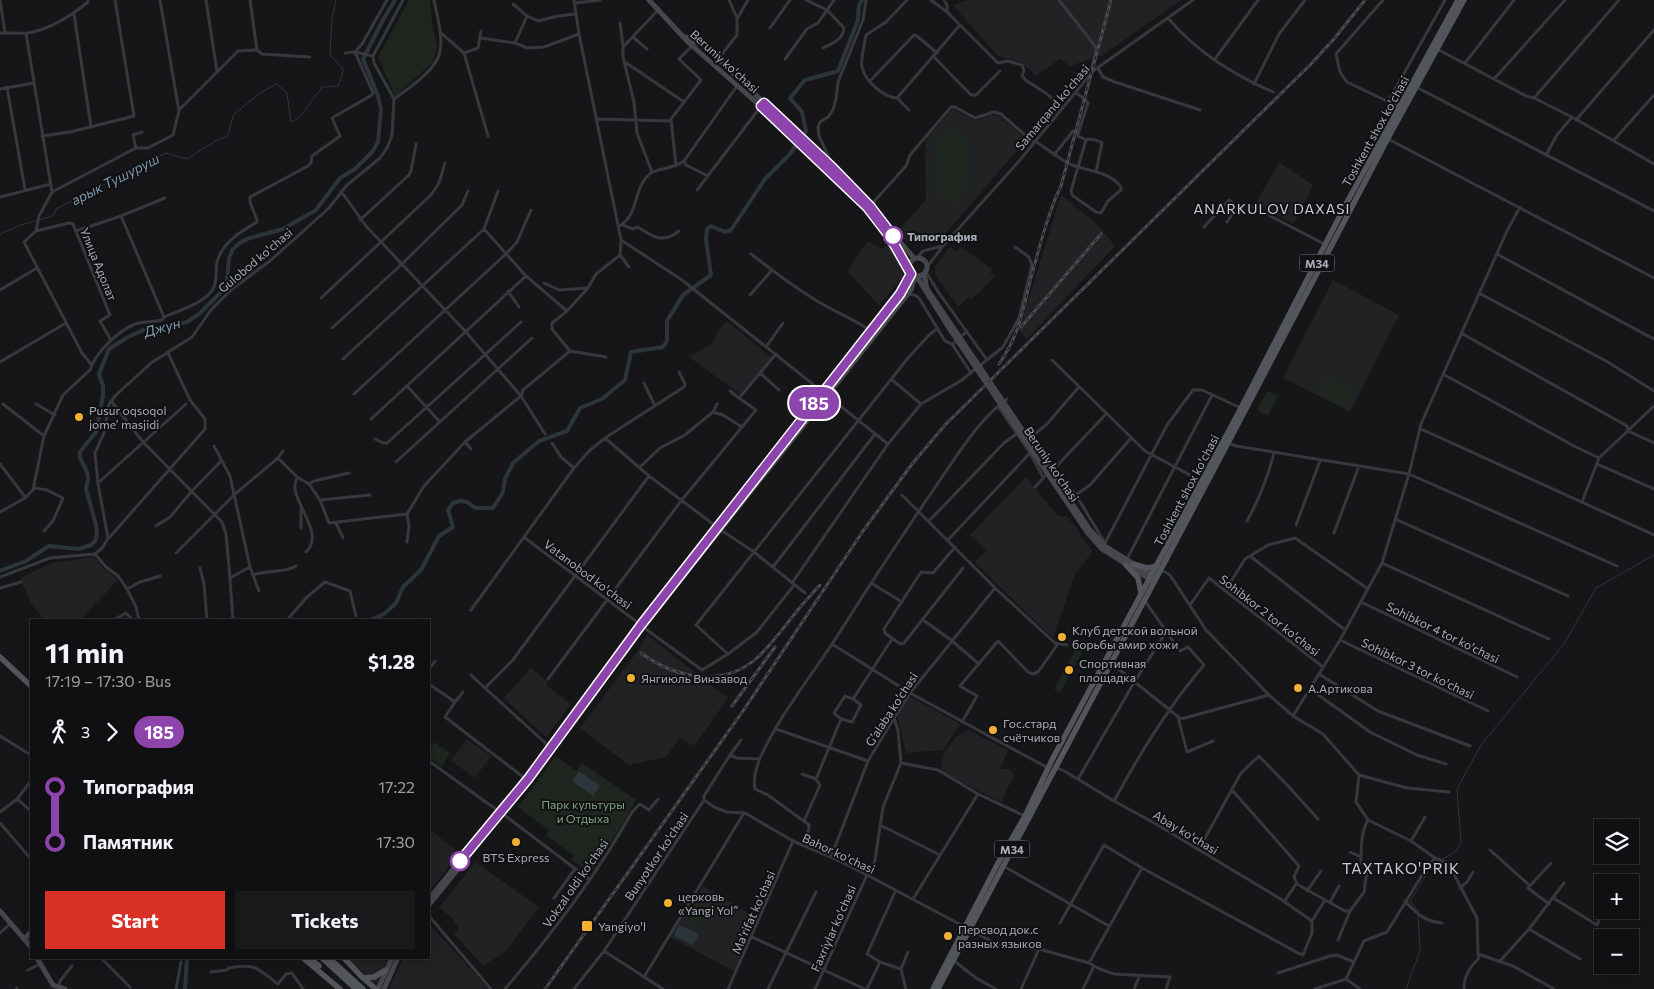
<!DOCTYPE html>
<meta charset="utf-8">
<style>
body{margin:0;font-family:Commissioner,sans-serif;background:#19191b;color:#f1f3f6;height:100vh;display:flex;flex-direction:column;font-size:19px;white-space:nowrap}
*{box-sizing:border-box;margin:0}
p{font-size:16px;color:#9c9d9f}
.icon{flex:none;width:28px;height:28px;fill:none;stroke:currentColor;stroke-width:2;stroke-linecap:round;stroke-linejoin:round}
.map{position:relative;flex:1;overflow:hidden}
.panel{position:absolute;left:30px;top:619px;width:400px;height:340px;display:flex;flex-direction:column;background:#101012;border-radius:0px;box-shadow:0 2px 12px #0003,0 0 0 1px #303032}
.panel>*{flex:none}
.badge{padding:0 10px;border-radius:16px;font-size:18px;line-height:32px}
.controls{position:absolute;left:1594px;top:819px;display:grid;gap:10px}
.controls a{display:grid;place-items:center;width:45px;height:45px;border-radius:0px;background:#101012;box-shadow:0 2px 12px #0003,0 0 0 1px #303032;font-size:25px}
.map>.badge{position:absolute;translate:-50% -50%;box-shadow:0 0 0 2px #fff}
.legs{display:flex;align-items:center;gap:8px;height:55px;padding:0 15px;font-size:16px}
.legs p{margin-inline-start:auto}
.head{display:flex;align-items:center;justify-content:space-between;height:85px;padding:0 15px}
h1{font-size:28px;font-weight:700;line-height:38px}
.action{display:flex;gap:10px;margin-top:auto;padding:10px 15px}
.action a{flex:1;height:58px;border-radius:0px;background:#d93025;color:#fff;font-size:20px;font-weight:700;line-height:58px;text-align:center}
.action a+a{background:#19191b;color:#f1f3f6}
ul{padding:0 15px;list-style:none}
li{display:flex;align-items:center;gap:18px;height:55px;font-size:19px}
li i{display:grid;place-items:center;width:8px;height:100%;margin:0 6px;background:currentColor}
li i::after{content:'';width:12px;height:12px;margin:-6px;border:4px solid;border-radius:50%;background:#101012}
li p{margin-inline-start:auto}
li:first-child i{background:linear-gradient(#0000 50%,currentColor 0)}
li:last-child i{background:linear-gradient(currentColor 50%,#0000 0)}
.map>svg:first-child{display:block}
.built{fill:#222225}
.green{fill:#1e261f}
.water{fill:#2c353c}
.lines{fill:none;stroke-linecap:round;stroke-linejoin:round}
.stream{stroke:#2c353c;stroke-width:1}
.canal{stroke:#2c353c;stroke-width:4}
.street{stroke:#37383d;stroke-width:3}
.secondary{stroke:#45474d;stroke-width:5}
.primary{stroke:#53555c;stroke-width:5.5}
.rail-casing{stroke:#4a4c52;stroke-width:3}
.rail{stroke:#111113;stroke-width:1;stroke-dasharray:4;stroke-linecap:butt}
.line-1-casing{stroke:#fff;stroke-width:11}
.line-1{stroke:#8e44ad;stroke-width:8}
.stop-1-dot{fill:#fff;stroke:#8e44ad;stroke-width:2.5}
.poi-dot{fill:#f2b134;stroke:#111113;stroke-width:2}
.labels{text-anchor:middle;dominant-baseline:central;stroke-width:4;stroke-linejoin:round;paint-order:stroke}
.shield{fill:#111113;stroke:#7b7e86;stroke-width:1}
.shield-label{font-size:11px;font-weight:bold;fill:#a8adb8}
.street-label{font-size:12px;fill:#a8adb8;stroke:#111113}
.stop-label{font-size:12px;font-weight:bold;fill:#a8adb8;stroke:#111113;text-anchor:start}
.poi-label{font-size:12px;fill:#a8adb8;stroke:#111113;text-anchor:start}
.park-label{font-size:12px;fill:#7fa381;stroke:#111113}
.water-label{font-size:14px;font-style:italic;fill:#7f9bb3;stroke:#111113}
.neighbourhood-label{font-size:14px;letter-spacing:1px;fill:#c9ccd4;stroke:#111113}
.quarter-label{font-size:15px;letter-spacing:1px;fill:#c9ccd4;stroke:#111113}
</style>
<div class="map">
<svg width="1654" height="989" viewBox="0 0 1654 989">
<rect width="100%" height="100%" fill="#161618"/>
<path class="built" d="M968,0h213l-78,55 -33,11 -10,-7 -24,17 -15,-14 -23,-6 -45,-51z
M954,109l21,12 17,-6 8,1 26,24 -86,100 -34,1 -10,-8 30,-33 -1,-59 26,-31z
M1279,162l34,23 -19,39 -39,-19z
M1061,195l37,30 17,21 -88,93 -8,-9z
M868,241l13,8 7,-5 17,31 -26,30 -32,-34z
M950,247l6,5 5,-5 31,22 -2,4 5,3 -14,15 -10,8 -2,-2 -11,10 -23,-32v-9z
M1333,280l66,35 -49,97 -67,-34z
M727,321l45,37 -32,36 -51,-37 25,-15 4,-11z
M1026,477l31,38 10,2 10,11 5,10 11,13 -19,25 -21,62 -78,-75 11,-13 -16,-15z
M94,557l9,11 15,12 -38,40h-36l-12,-15 -12,-27 32,-15z
M647,635l81,63 -34,48 -14,-8 -14,19 -37,8 -49,-37 59,-79z
M531,668l16,13v5l24,18 -25,33 -42,-39z
M909,696l51,28 -17,26 -37,3 -9,-38z
M968,730l40,20 -8,19h10l4,6 -13,27 -57,-29 -3,-4 3,-16 11,-15z
M467,739l24,17 -16,22 -24,-17z
M429,829l31,24 -31,39z
M475,862l64,45 -33,44 -23,15 -29,-32 5,-6 -8,-11 -12,-9z
M703,886l54,32 -23,53 -64,-34z
M429,924l60,65h-100l14,-31h26z
M348,958h35l-1,2 5,2 -10,21h-3z"/>
<path class="green" d="M409,0h21l2,22 5,24 -4,16 -38,34 -17,-39z
M951,128l9,1 9,10 1,52 -6,8 -11,5 -12,-7 -5,-8 -1,-48 7,-9z
M1325,375l31,16 -9,18 -31,-17z
M1267,391l11,5 -10,20 -11,-6z
M1077,647l6,3 -23,43 -6,-4z
M434,742l16,11 -8,14 -13,-10v-7z
M556,756l20,15 6,-8 54,37 -17,30 -29,44 -18,-14 2,-4 -28,-21 3,-5 -31,-23z
M705,894l5,3 1,6 -11,22 -8,2 -4,-2 -1,-8 11,-20z"/>
<path class="water" d="M579,771l21,15 -7,10 -21,-15z
M679,925l20,9 -6,11 -19,-9z"/>
<g class="lines">
<path class="stream" d="M0,234l21,-9 32,-9 3,-7 110,-56 21,6 30,-19 10,-3 7,-23 26,-21 17,-9 10,9 4,29 8,-4 23,-31 16,-1 4,-10 1,-7 -13,-14 2,-37 4,-18
M1443,859l12,-7 6,-8 -4,-55 24,-44 83,-101 32,-56 58,-33
M1406,989l14,-38 -2,-40 -8,-10 21,-34 9,-6"/>
<path class="canal" d="M0,571l26,-10 23,-15 30,3 12,-4 4,-4 2,-6 -1,-10 -10,-36 2,-11 -1,-6 -7,-14v-6l16,-20 7,-36v-10l-4,-12 10,-25 19,-12 20,-9 28,-3 11,-3 12,-8 25,-25 3,-8 2,-23 4,-9 8,-7 9,-4 33,-9 33,-19 24,-32 15,-9 18,-18 5,-9 3,-33 -3,-13 -15,-37 20,-39 12,-20
M371,620l13,-6 12,-11 7,-16 18,-17 18,-34 14,-9 -5,-17 5,-7 7,-2 7,1 8,6h18l10,-16 2,-13 8,-16 26,-22 28,-10 13,-23 22,-9 23,-19 6,-28 32,-5 4,-6v-20l16,-26 28,-20 -5,-35 1,-11 4,-3 14,6 6,-2 34,-51 25,-25 16,-23 -4,-19 -12,-14 15,-18 33,-9 20,-51 1,-14 3,-6
M185,989l2,-31"/>
<path class="street" d="M0,0l5,33
M206,0l11,72
M250,0l7,50
M574,0l5,34 42,206 61,40 206,164
M729,0l8,18
M806,0l21,10 17,18c-1,12 -11,15 -21,20
M907,0l-21,22 -20,13c-1,7 -6,26 -4,32 3,14 21,30 35,31l12,12
M931,0l16,12 51,51 10,-2 14,4 2,5 -2,6 5,5 20,13 15,14
M944,0l3,5v7
M1059,0l36,46 1,6 -5,19
M1383,0l-47,54 4,18 7,10 52,25
M575,3l25,-3
M513,4l14,12 11,5 20,-5 18,-2
M74,14l17,113
M1168,18c29,34 64,56 105,74
M620,23l3,23v11l11,45 3,31 15,39
M770,28l20,-28
M0,33c9,-1 19,1 28,0 22,-4 43,-17 60,-31v-2
M26,33l26,159
M441,33l23,20 24,83
M633,37l14,12
M480,38l35,5 12,5 17,-1 35,-13
M515,43l12,-27
M624,46l35,-37
M1437,49l89,47 8,2 38,19 82,47
M355,52l7,-8 25,-44
M345,53l10,-1 18,4
M464,53l14,-5 3,-17
M722,54l15,-19v-16l11,-19
M934,57l37,38h5l24,-24
M785,59l22,-30 11,-6 16,-23
M1215,59l43,-59
M625,62l59,40
M1465,63l49,-63
M1098,68l5,9 12,5 85,28
M1494,79l71,-79
M870,81l44,-46 3,1 20,17
M1254,84l25,-50 26,-34
M7,87l18,103
M1416,87l238,124
M0,89l34,-6
M1076,93l9,6 3,4 -10,31v2l8,4
M897,98l63,-73
M1534,98l85,-98
M394,99c14,-10 44,-30 46,-48 3,-17 -3,-35 -6,-51
M1388,102l57,-102
M179,110l59,-59 19,-1 5,4 48,3
M597,119l74,2
M1576,120l78,-90
M142,132l-9,3 3,13h12l25,-13 6,-24 -19,-111
M42,136l28,-4 64,-16 -19,-116
M1388,139l266,139
M1614,140l40,-45
M1035,141l32,22 11,4 8,-27c4,-2 12,0 16,3l-6,29
M1054,155l19,-24
M1546,155l11,-20 15,-18
M684,161l2,4 22,11
M676,166l-5,-47 30,-39 -22,-21 11,-11
M833,166l-14,-30 -1,-9 2,-5 8,-5 5,-7 3,-11 2,-17 25,-62 3,-20
M1078,167c15,4 34,7 43,20v3l-13,11 -7,12 -5,-1 -24,-17 -1,-4z
M697,190l65,-85
M341,191l25,35 99,105 56,65 24,38
M498,191l-14,38 42,47 41,35
M0,197l51,-13
M870,206l36,-40 4,-11 41,-48h4l20,11 19,-6 7,2 33,29
M1251,206l75,39
M1237,208l11,5
M121,216l43,101
M360,220l49,-45 2,-4 5,-27
M623,225l10,4 5,-2c15,10 25,17 41,4
M619,226c21,-11 13,-39 32,-53 8,-5 22,-4 33,-12l53,-75
M1204,227l25,-27 8,8 -10,14
M36,231l33,-8 4,1 37,91 -10,6 11,19
M76,231l45,-15 44,-18
M621,241l-1,14 9,12
M751,254c22,17 43,33 66,47 18,11 37,18 54,30
M1497,254c52,28 104,57 157,85
M917,258l6,-7 19,-5
M927,267l16,-21 77,-86 73,-89 100,-71
M926,272l13,21 48,67
M544,283l15,7 29,-2
M0,290l37,-22
M508,291l11,16
M1479,293l127,68 48,30
M908,294l7,1 4,3 26,43 7,3 2,-1 13,-12
M750,295l22,-25
M321,298l110,-103 8,-12 6,-20
M332,328l69,-63 61,-60 6,-14
M1461,333l166,93 1,5 26,12
M952,344l19,29
M766,347l17,-24
M570,351l36,6
M776,354l-16,19 19,17
M343,359l141,-130
M1052,360l93,91 56,30
M0,362l66,-39
M91,364l-9,-11 -58,-111 12,-11 3,-15 13,-24 84,-44
M1443,374l131,72 25,12
M891,379l30,25
M644,383l11,23
M407,386l33,36
M730,391l9,7 21,-25
M354,394l153,-141 10,-11 14,-32
M111,401l32,41 79,80 4,12 3,32 4,54
M3,404l41,32
M36,404l19,11
M717,404l-4,8 10,3 19,12
M998,406l32,47 13,24
M371,419l155,-143
M1421,429l233,106
M1032,437l20,33 24,25 29,48
M605,438l44,38 68,51
M1030,438l17,-14 31,-36
M375,439l8,4h4l134,-121
M465,442l6,7
M552,443l9,14 13,11
M1228,443l8,3 173,28 208,92
M214,446l16,30 20,91 9,24
M278,458l19,19 12,7 11,16 9,23 78,-9
M396,462l136,-124
M0,464l25,33
M1597,464l57,25
M640,467l20,-19 25,-13 28,-23
M1053,470l53,-56
M297,477c-1,4 -3,8 -2,12 3,20 29,46 11,63
M98,483l88,-79
M309,484l5,-3 35,-8
M1035,487l13,-14
M34,488l13,2 16,8 -10,23 -9,10
M902,495l93,93 60,55 12,2
M1076,495l14,-10 41,-47
M320,500l50,-5
M1582,502l17,-44 55,-52
M0,512l25,-14 8,-8 11,-54 19,-41 27,-25c5,-17 28,-39 45,-46 9,-3 19,-2 27,-4l2,-3c14,-6 41,-14 49,-28 5,-9 2,-18 4,-27 5,-19 23,-30 40,-40v-2l-7,-18v-5l58,-31 3,-3 1,-7 28,-20 -8,-18 40,-23 1,-2 -18,-41
M1395,519l173,77
M929,521l75,-78 12,-9
M1247,521c12,-22 21,-44 27,-68
M336,523l7,15
M1296,525l24,-64
M156,526l14,-9 22,-26 29,-30
M301,528v-19
M721,530l33,22 51,41
M1334,533l25,-67
M109,538l96,-109v-10l-15,-19 -22,-47
M525,538l116,87
M948,540l82,-87
M407,542l2,-16 -2,-12 17,-28 41,-44 56,-46 2,-6 47,-39 -18,-22v-6l15,-12 21,-23 8,-14 24,-19
M1105,543l62,-118 26,-35h9l39,18
M955,547l-22,26 -12,-1 -37,57 1,4 15,11 4,-1 59,-75
M176,553l59,-59 43,-36 5,-7
M95,554l11,13 12,9 9,13 9,18 3,13
M1126,561l86,-166
M1382,563l167,76
M773,567l102,-133
M200,568l4,16 3,36
M1161,570l9,5 36,55 63,65 24,21 30,18 36,41 -3,27 12,18 43,21 24,17 13,5 29,55 1,36 35,12 41,23
M253,575c13,-5 33,-2 43,-9
M0,577l50,-19 45,-4 8,-7 5,-9 -10,-54 -3,-31 9,-20 5,-29 7,-9 35,-32 41,-26 19,-27 20,-20 40,-30 58,-52 18,-23 33,-27 7,-10 5,-13 2,-36 -20,-36 -1,-7 30,-56
M230,578l20,-11
M792,583l96,-139 33,-40 41,-24 41,-33 16,-29 13,-53 -3,-8 -14,-10
M871,583l31,19
M0,588l21,-6
M127,589l13,-7 20,-6
M1225,591l20,-32 5,-3
M1361,602l156,75
M1190,605l19,-27 114,89
M471,610l103,-142 15,-17 16,-13 79,-51 1,-3 -6,-12
M114,620l12,-7 7,7
M287,620l20,-23 18,-15 25,9 6,25
M923,620l28,20 28,24
M643,627l59,43 26,-16 29,-22 37,-47
M1345,630l-95,-74 18,-11 27,-7 73,51
M1340,640l148,71
M832,644l78,49 138,75
M728,654l-32,-29 212,-267 22,-24 7,-5
M1111,663l70,56 88,-24
M429,669l6,-8
M1319,674l59,37 92,35
M471,675l14,13 27,-27 137,-185
M548,679l133,-178 75,-91 -17,-12
M429,684l26,18 -10,15 82,63
M485,688l66,60
M1310,689l60,43 47,23 29,9
M845,696l8,3 8,6 -9,17 -11,-3 -7,-6z
M853,699l39,-60
M455,702l8,-10
M1293,716l47,-76 42,-77 27,-89 12,-50 86,-193 13,-24
M1178,717l9,35 26,-11
M962,722l15,-26 -17,-10 38,-45 30,31 5,2 5,-2 20,-28
M776,729l92,32
M0,736l31,19
M730,755l11,-15
M429,761l72,52
M901,763l37,7 40,24 47,22
M1055,767l11,5 48,29 42,23 123,74 33,23v12l-9,22 -3,-1 -158,-86 -38,-23 -44,78
M802,774l14,5 4,6 -16,36
M1359,775l48,13 42,4
M816,779l25,-60
M1078,779l57,-98 31,-49
M1232,790l67,76 -5,11 3,7 28,16
M17,799l14,12
M704,800l10,7 13,5 18,1 48,28 38,16 36,18 98,52
M1114,801c26,-48 54,-94 90,-136l-16,-18 -8,4 -35,-50
M0,812l17,-13 14,-18
M503,814l87,66
M0,823l31,36
M880,825l60,30
M1411,841l14,-24
M802,844l7,-15v-4l-41,-30 -13,-6c-2,-10 2,-24 6,-33 19,-41 48,-77 73,-115 33,-52 67,-104 102,-155 21,-30 41,-65 71,-87
M1199,849l42,-76 18,-17 31,32 28,31
M1490,850l39,35
M1350,852l11,5
M831,857l37,-96 26,-43 16,-25 85,-105
M998,863l111,63
M870,876l5,-16 8,-53 18,-44 -3,-32 -4,-13
M1460,888l7,-6 6,-10
M896,890l-29,64 13,8 21,7 7,-17
M1307,891l14,-20
M1555,897v2l42,26 6,-15
M554,898l21,-29
M913,899l65,-105
M1405,901c12,13 19,20 37,22
M1284,902l12,-18
M1330,902l9,-16
M1549,904l-21,-16 23,-25
M429,916l62,73
M1312,921l13,-21 20,11h5
M1529,929l51,30
M970,930l27,14 12,3 30,2 50,14 11,6 14,5 56,3 -4,12
M0,933l11,-10
M752,937l113,52
M1338,940l12,-29 14,-19 3,-22 -6,-8c0,-14 0,-30 7,-42
M604,951l59,38
M101,958l29,29
M953,960l23,18 20,11
M1500,961l29,-32 35,-46
M1089,963l53,-95
M901,969l5,20
M28,970l12,-6
M211,972l16,-2 1,-2c29,-5 28,0 50,16l8,-10 6,-1 11,16
M1278,973l52,-17 7,-1 17,7
M644,977l100,-164
M1346,979l18,-38 23,-9 37,-60 11,-14
M59,986l1,-5 12,-15
M16,989l1,-1
M176,989l5,-27
M505,989c47,-55 92,-114 127,-177l8,-8 9,6 9,-11
M574,989l30,-38 100,-151v-4l26,-41 7,3 23,1
M728,989l65,-148
M768,989l48,-97
M815,989l52,-114
M867,989l13,-27
M1021,989l18,-40
M1083,989l11,-23
M1134,989l6,-14
M1315,989l31,-10 14,10
M1464,989c0,-14 6,-22 15,-31l-1,-4"/>
<path class="secondary" d="M649,0l40,43 103,91 75,73 23,30 18,31
M686,37l19,10 13,12 115,109 27,28
M885,225l29,33
M909 267a9 9 0 1 1 18 0a9 9 0 1 1-18 0Z
M924,274l3,15 163,241 15,16 50,31
M917,277l32,51 138,204 15,17 52,33
M683,571l217,-277 11,-20
M429,899l34,-42
M429,905l100,-124 114,-154 268,-337 4,-14
M0,911l31,36
M25,938l6,-6
M37,958l16,27 12,4
M378,989l14,-31
M384,989l14,-31"/>
<path class="primary" d="M1133,564l14,4 10,-2
M1126,565l12,13 3,15
M0,657l31,29
M303,958l37,31
M309,958l10,8
M322,958l34,31
M329,958l34,31
M344,958l19,20 13,11
M363,978l11,-1 12,-7
M933,989l65,-126 27,-47 28,-58 188,-350 105,-204 112,-204
M938,989l290,-546 160,-305 76,-138"/>
<defs>
<path id="rail" d="M1021,327l80,-93
M999,364c21,-30 24,-55 33,-90 8,-29 16,-61 29,-88l50,-186
M641,653c34,25 82,35 116,5 15,-14 27,-31 40,-47 7,-9 15,-17 23,-26
M732,706l43,-59
M545,989l198,-278 120,-180 49,-67 33,-39 365,-360 24,-26 31,-39"/>
</defs>
<use href="#rail" class="rail-casing"/>
<use href="#rail" class="rail"/>
</g>
<g class="lines">
<defs>
<path id="line-1" d="M460,861l68,-82 113,-154 259,-331 11,-20 -21,-37 -23,-30 -106,-101 3,-3 69,65 37,38 23,30"/>
</defs>
<use href="#line-1" class="line-1-casing"/>
<use href="#line-1" class="line-1"/>
</g>
<g class="stop-1-dot">
<circle cx="893" cy="236" r="9"/>
<circle cx="460" cy="861" r="9"/>
</g>
<g class="poi-dot">
<circle cx="79" cy="417" r="5"/>
<circle cx="1062" cy="637" r="5"/>
<circle cx="1069" cy="670" r="5"/>
<circle cx="631" cy="678" r="5"/>
<circle cx="1298" cy="688" r="5"/>
<circle cx="993" cy="730" r="5"/>
<circle cx="516" cy="842" r="5"/>
<circle cx="668" cy="903" r="5"/>
<rect x="581" y="920" width="12" height="12" rx="2.5"/>
<circle cx="948" cy="936" r="5"/>
</g>
<g class="labels">
<g class="shield">
<rect x="1299.5" y="254.5" width="35" height="17" rx="4"/>
<rect x="994.5" y="840.5" width="35" height="17" rx="4"/>
</g>
<g class="shield-label">
<text x="1317" y="263">M34</text>
<text x="1012" y="849">M34</text>
</g>
<g class="street-label">
<text transform="translate(725 61) rotate(42)">Beruniy ko'chasi</text>
<text transform="translate(1052 107) rotate(-50)">Samarqand ko'chasi</text>
<text transform="translate(1375 131) rotate(-61)">Toshkent shox ko'chasi</text>
<text transform="translate(255 260) rotate(-40)">Gulobod ko'chasi</text>
<text transform="translate(99 264) rotate(68)">Улица Адолат</text>
<text transform="translate(1052 464) rotate(56)">Beruniy ko'chasi</text>
<text transform="translate(1186 490) rotate(-62)">Toshkent shox ko'chasi</text>
<text transform="translate(588 574) rotate(37)">Vatanobod ko'chasi</text>
<text transform="translate(1270 615) rotate(38)">Sohibkor 2 tor ko'chasi</text>
<text transform="translate(1443 632) rotate(26)">Sohibkor 4 tor ko'chasi</text>
<text transform="translate(1418 668) rotate(26)">Sohibkor 3 tor ko'chasi</text>
<text transform="translate(891 709) rotate(-57)">G’alaba ko’chasi</text>
<text transform="translate(1186 832) rotate(31)">Abay ko'chasi</text>
<text transform="translate(839 853) rotate(25)">Bahor ko'chasi</text>
<text transform="translate(656 856) rotate(-56)">Bunyotkor ko'chasi</text>
<text transform="translate(575 883) rotate(-55)">Vokzal oldi ko'chasi</text>
<text transform="translate(753 912) rotate(-66)">Ma'rifat ko'chasi</text>
<text transform="translate(833 928) rotate(-66)">Faxriylar ko'chasi</text>
</g>
<g class="stop-label">
<text x="907" y="236">Типография</text>
</g>
<g class="poi-label">
<text x="89" y="410">Pusur oqsoqol<tspan x="89" dy="14">jome’ masjidi</tspan></text>
<text x="1072" y="630">Клуб детской вольной<tspan x="1072" dy="14">борьбы амир хожи</tspan></text>
<text x="1079" y="663">Спортивная<tspan x="1079" dy="14">площадка</tspan></text>
<text x="641" y="678">Янгиюль Винзавод</text>
<text x="1308" y="688">А.Артикова</text>
<text x="1003" y="723">Гос.стард<tspan x="1003" dy="14">счётчиков</tspan></text>
<text x="516" y="857" text-anchor="middle">BTS Express</text>
<text x="678" y="896">церковь<tspan x="678" dy="14">«Yangi Yol”</tspan></text>
<text x="598" y="926">Yangiyo'l</text>
<text x="958" y="929">Перевод док.с<tspan x="958" dy="14">разных языков</tspan></text>
</g>
<g class="park-label">
<text x="583" y="804">Парк культуры<tspan x="583" dy="14">и Отдыха</tspan></text>
</g>
<g class="water-label">
<text transform="translate(115 179) rotate(-27)">арык Тушуруш</text>
<text transform="translate(162 327) rotate(-15)">Джун</text>
</g>
<g class="neighbourhood-label">
<text x="1272" y="208">ANARKULOV DAXASI</text>
</g>
<g class="quarter-label">
<text x="1401" y="868">TAXTAKO'PRIK</text>
</g>
</g>
</svg>
<div class="controls">
<a><svg class="icon" aria-label="layers" viewBox="0 0 24 24"><path d="M12 4l9 5-9 5-9-5zM3 14l9 5 9-5"/></svg></a>
<a>+</a>
<a>−</a>
</div>
<b class="badge" style="left:814px;top:403px;background:#8e44ad;color:#fff">185</b>
<section class="panel">
<div class="head"><div><h1>11 min</h1><p>17:19 – 17:30 · Bus</p></div><b>$1.28</b></div>
<div class="legs"><svg class="icon" aria-label="walk" viewBox="0 0 24 24"><circle cx="13" cy="4" r="2"/><path d="M13 8l-2 6 4 7M11 14l-3 7M7 12l3-4h3l4 4"/></svg>3<svg class="icon" aria-label="forward" viewBox="0 0 24 24"><path d="M9 5l7 7-7 7"/></svg><b class="badge" style="background:#8e44ad;color:#fff">185</b></div>
<ul>
<li><i style="color:#8e44ad"></i><b>Типография</b><p>17:22</p></li>
<li><i style="color:#8e44ad"></i><b>Памятник</b><p>17:30</p></li>
</ul>
<div class="action"><a>Start</a><a>Tickets</a></div>
</section>
</div>
